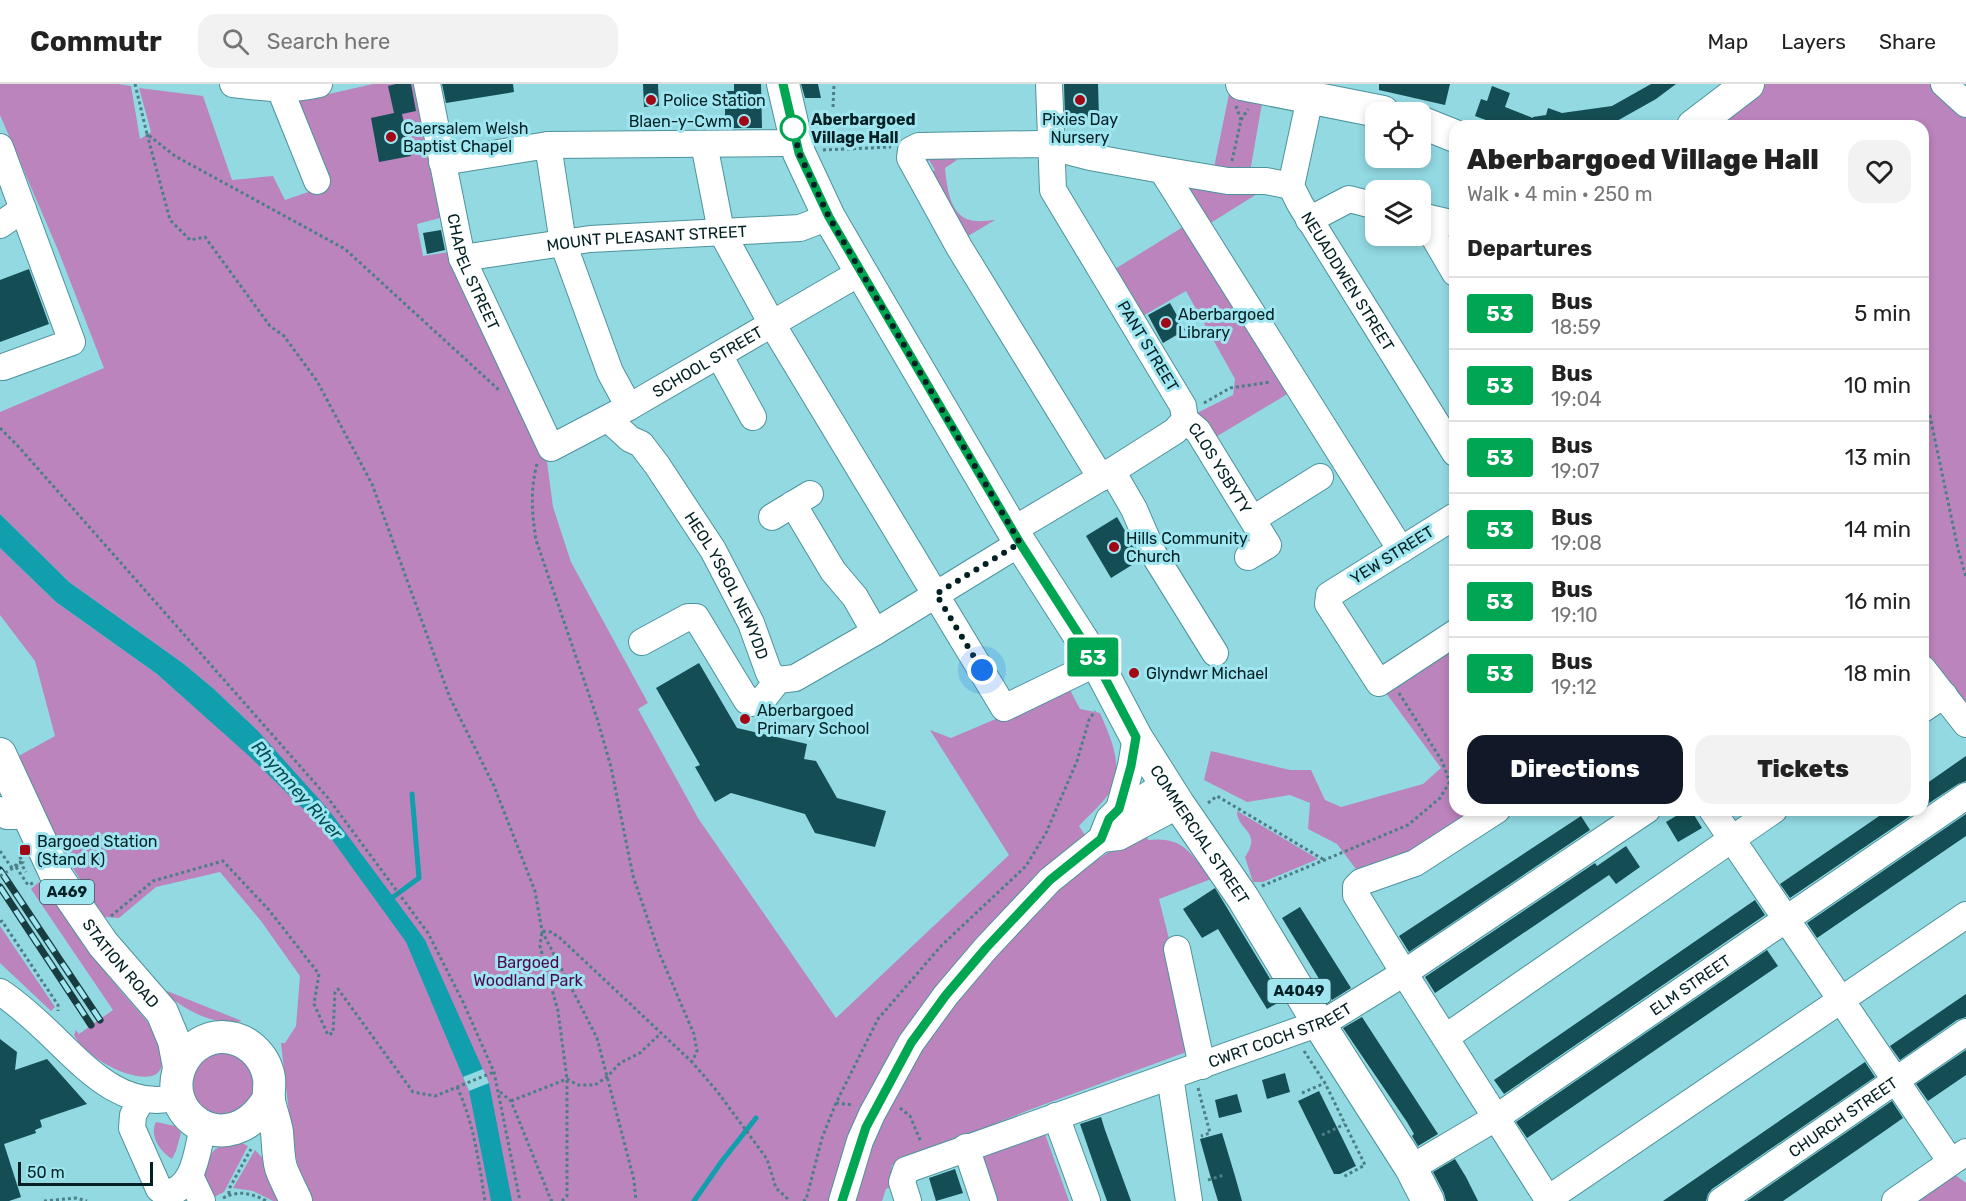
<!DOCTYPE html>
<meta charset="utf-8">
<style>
body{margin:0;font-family:Rubik,sans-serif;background:#f2f2f2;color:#222;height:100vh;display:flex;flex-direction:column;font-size:22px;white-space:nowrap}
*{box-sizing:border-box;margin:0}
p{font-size:20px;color:#767676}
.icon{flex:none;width:33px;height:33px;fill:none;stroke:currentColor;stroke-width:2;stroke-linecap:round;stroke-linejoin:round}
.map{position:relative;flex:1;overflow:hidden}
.details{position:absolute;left:1449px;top:36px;width:480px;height:696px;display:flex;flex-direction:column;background:#fff;border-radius:18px;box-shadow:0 3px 9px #0003}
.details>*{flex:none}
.badge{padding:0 12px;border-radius:4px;font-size:21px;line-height:39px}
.tools{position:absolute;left:1365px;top:18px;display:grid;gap:12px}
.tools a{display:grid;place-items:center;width:66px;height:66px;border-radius:12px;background:#fff;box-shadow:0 3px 9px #0003;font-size:30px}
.scale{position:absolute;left:18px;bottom:15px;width:135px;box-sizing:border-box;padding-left:6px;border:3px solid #032124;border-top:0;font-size:16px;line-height:21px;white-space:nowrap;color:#032124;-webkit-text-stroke:4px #9fe6f0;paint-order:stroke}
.you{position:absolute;width:30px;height:30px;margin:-15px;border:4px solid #fff;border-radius:50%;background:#1a73e8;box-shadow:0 0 0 9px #1a73e833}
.map>.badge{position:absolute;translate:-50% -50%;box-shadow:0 0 0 3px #fff}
h2{padding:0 18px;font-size:22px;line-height:54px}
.round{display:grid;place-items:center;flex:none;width:63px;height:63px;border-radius:18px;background:#f2f2f2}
.summary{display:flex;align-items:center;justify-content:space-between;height:102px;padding:0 18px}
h1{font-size:28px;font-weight:800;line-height:45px}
.action{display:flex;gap:12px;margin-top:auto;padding:12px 18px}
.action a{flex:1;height:69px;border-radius:18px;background:#111827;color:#fff;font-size:24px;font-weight:800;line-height:69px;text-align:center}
.action a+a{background:#f2f2f2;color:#222}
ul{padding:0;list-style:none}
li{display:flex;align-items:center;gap:18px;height:72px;padding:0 18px;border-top:2px solid #e0e0e0}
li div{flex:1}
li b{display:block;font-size:22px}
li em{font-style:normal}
li .badge{min-width:66px;font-weight:700;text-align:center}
header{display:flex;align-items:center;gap:36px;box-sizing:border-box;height:84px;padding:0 30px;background:#fff;border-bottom:2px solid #e0e0e0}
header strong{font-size:28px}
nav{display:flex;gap:33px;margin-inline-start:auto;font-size:21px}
.search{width:420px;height:54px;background:#f2f2f2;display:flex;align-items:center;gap:15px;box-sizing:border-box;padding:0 21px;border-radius:18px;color:#767676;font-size:22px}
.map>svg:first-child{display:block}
.green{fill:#bc84bd}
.water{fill:#119fad}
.pier{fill:#92d9e2}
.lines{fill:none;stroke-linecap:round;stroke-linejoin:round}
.stream{stroke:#119fad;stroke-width:5}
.building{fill:#144d53}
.minor-casing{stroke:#4d939c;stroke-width:28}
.major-casing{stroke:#4d939c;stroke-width:34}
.path{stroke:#4c7f85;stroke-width:3;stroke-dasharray:3 3;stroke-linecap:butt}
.minor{stroke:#fff;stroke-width:26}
.major{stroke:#fff;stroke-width:32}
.rail-casing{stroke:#183c40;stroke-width:7}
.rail{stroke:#9fe6f0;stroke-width:4.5;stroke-dasharray:14;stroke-linecap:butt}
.path-bridge{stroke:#4c7f85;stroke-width:3;stroke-dasharray:3 3;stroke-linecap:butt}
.line-casing{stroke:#fff;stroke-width:14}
.line{stroke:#00a651;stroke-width:9}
.walk{stroke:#032124;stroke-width:6;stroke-dasharray:0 10.8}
.poi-dot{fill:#a20716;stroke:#9fe6f0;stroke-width:2}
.stop-dot{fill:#fff;stroke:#00a651;stroke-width:3}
.labels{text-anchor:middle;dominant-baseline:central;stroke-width:6;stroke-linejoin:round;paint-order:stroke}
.shield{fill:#9fe6f0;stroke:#325c61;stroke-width:1.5}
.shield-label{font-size:15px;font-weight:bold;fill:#032124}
.poi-label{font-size:16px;fill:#032124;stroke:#9fe6f0;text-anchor:start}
.stop-label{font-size:16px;font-weight:bold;fill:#032124;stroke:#9fe6f0;text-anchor:start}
.street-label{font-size:16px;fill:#032124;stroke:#9fe6f0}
.park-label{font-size:16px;fill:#4e0852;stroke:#9fe6f0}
.water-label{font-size:18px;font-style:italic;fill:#034f57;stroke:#9fe6f0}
</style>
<header>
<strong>Commutr</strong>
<div class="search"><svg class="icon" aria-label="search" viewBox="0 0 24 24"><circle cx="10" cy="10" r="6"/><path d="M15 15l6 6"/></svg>Search here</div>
<nav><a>Map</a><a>Layers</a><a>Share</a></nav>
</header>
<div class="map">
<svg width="1966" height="1117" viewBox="0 0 1966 1117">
<rect width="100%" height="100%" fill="#92d9e2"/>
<path class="green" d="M0,0h118l13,2 9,53 11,-7 -12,-44 64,8 29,84 41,-4 12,24 32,-11 -19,-88 75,-17h40l27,134 -23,6 6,32 26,-4 60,130 8,25 30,55 6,45 18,55 77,141 -10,6 60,109 138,200 173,-163 -79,-125 21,8 118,-50 11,21 20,4c11,26 26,56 8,82 -8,11 -20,21 -29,31l21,32 18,-12 28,-12 2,6c36,-4 43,14 63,39l-52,20 12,48 18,104 -160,59 -137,55 -1,5 4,15 -9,4 -4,12h-570l-13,-31 -7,-31 -11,-96h4l11,-17 4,-50 -39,-55 -41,-49 -64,15 -37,31 -15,-1 -35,-55 -54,-104 40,-22 -20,-75 -35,-46v-67l56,54 101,72 82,72 18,-16 -42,-40 -31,-26 -115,-82 -69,-68v-102l104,-44 -46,-118 -58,-135z
M1766,0h167l33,30v600l-43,-59v-529h-209z
M1229,10l33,9 -12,69 20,14 -74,46 98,158 -80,48 -17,-25 36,-18 2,-16 -49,-88 -45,26 -26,-48 81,-50 -17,-34 32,-3z
M950,69l7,7 -12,8c2,20 5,52 31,53 6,1 13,-1 19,-1l-32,19 -37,-63 9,-6 -6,-10 -9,6 4,-10z
M1455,554v126l-8,13 8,12v21h30l-71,46 -55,17 -22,-29 -29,-15 2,-26 -20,-8 -43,7 -43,-22 7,-29 79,19h21l14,30 16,7 82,-23 18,-16 -60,-82z
M1237,727l81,48 -55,23h-10l-8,-25c18,-26 -8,-26 -8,-46z
M39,798c6,9 11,14 17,22 10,11 18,25 26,38 11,15 22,29 34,43 13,17 34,35 42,55 26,68 -68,27 -84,-5l2,-5 3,4 34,-24 -82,-121z
M0,842l55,81 -4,4 -51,-48z
M167,907l75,30c-27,6 -57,-11 -77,-28z
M211,965l36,7 12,34 -24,28 -36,-7 -12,-35z
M156,1038l19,4 6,7 -5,18 -4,8c-12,-8 -23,-23 -16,-37z
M1045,1050l24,67h-78l-13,-45z
M228,1057h9l11,5 -24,46 -14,7c-10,-26 -8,-45 18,-58z
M255,1066l12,13 20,38h-14l-20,-10 -20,-3z
M1954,1090l12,9v18h-52z"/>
<path class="water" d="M0,430l69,68 115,82 31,26 42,40 71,79 81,109 16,22 64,143 23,118h-21l-22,-110 -63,-149 -81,-112 -77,-75 -91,-81 -101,-72 -56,-54z"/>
<path class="pier" d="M483,985l6,14 -20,8 -6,-14z"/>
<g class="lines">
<path class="stream" d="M389,816l30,-22 -7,-84
M694,1117l28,-40 34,-43"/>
</g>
<path class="building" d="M396,0h15l5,27 -14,3 9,42 -32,6 -8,-44 23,-5 -6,-27z
M442,0h71l1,8 -68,11z
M643,0h15l1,22 -15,1z
M734,0h27l1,44h-37v-37h9z
M801,0h17l3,14h-16z
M1064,0h34l1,33 -34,2z
M1379,0h71l-5,21 -66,-15z
M1651,0h25l-20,15 -48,27h-106l-27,-10 6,-17 6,2 5,-15 18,7 -5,14 28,11v-1l13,-2 2,-7 14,5 50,-7z
M441,146l4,20 -18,4 -4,-21z
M29,185l20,55 -49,18v-62z
M1170,219l15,27 -22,13 -15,-28z
M1117,433l15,26 8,17 -29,18 -25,-42z
M699,579l38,65 70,16 -3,15 12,2 21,37 49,13 -11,36 -60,-14 -10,-19 -74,-21 -16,9 -20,-35 5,-2 -44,-77z
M1966,672v25l-8,3 -35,23v-21z
M1686,726h5l11,18 -24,14 -12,-20z
M1888,726h31l-129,88 -10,-14z
M1966,730v22l-149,102 -10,-15z
M1581,732l9,14 -181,122 -10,-16z
M1626,762l14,21 -24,17 -7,-9 -174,118 -10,-16 170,-114 2,3z
M1215,804l68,112 -16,9 -49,-80 -16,9 -19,-29z
M1755,816l10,15 -261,179 -10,-14z
M1300,823l51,81 -19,12 -50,-82z
M1767,866l11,16 -251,172 -11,-16z
M1966,910v23l-9,3 -57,40 -10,-14z
M1362,933l76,117 -20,12 -6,-10 2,-2 -7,-12 -64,-94z
M0,955l17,13 -2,18 32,-11 40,45 -47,16 2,7 -7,3 1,3 -32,11 17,53 -12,4h-9z
M1966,966v25l-38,26 -12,-17z
M1865,978l10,15 -163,112 -4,5 -2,7h-43z
M1285,989l5,19 -23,7 -5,-19z
M1319,1007l37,75 -16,8h-6l-36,-73z
M1237,1010l5,18 -23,6 -4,-18z
M1892,1017l11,17 -17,12 -103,71h-36z
M1101,1033l4,13 26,71h-24l-8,-22 -19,-55z
M1222,1049l13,43 7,25h-24l-8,-26 -10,-36z
M1455,1075l11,18 12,24h-32l-2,-8 -11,-21z
M955,1085l8,24 -27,8 -7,-23z"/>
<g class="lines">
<defs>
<g id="minor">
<path d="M233,0c31,4 55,7 86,0"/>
<path id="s1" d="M427,0l35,174 89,190 78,-41 232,-135"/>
<path d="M1944,0l22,20"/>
<path d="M280,5l37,92"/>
<path id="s2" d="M1310,14l-19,88 9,18 155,249"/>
<path d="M704,60l17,87 51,93 232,384 93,-45"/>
<path d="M548,61l15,98 47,129 19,35"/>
<path d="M0,63l72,195 -69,25"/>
<path d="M442,78l106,-17 235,-2 13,-3"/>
<path d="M1162,86l66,11h38l25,5"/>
<path d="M1420,132l35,8"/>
<path d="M1429,134l2,14 24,41"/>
<path d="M1309,136l40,-21 27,7"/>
<path d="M0,141l23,-16"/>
<path id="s3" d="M462,174l128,-19 210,-11 29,-11"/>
<path d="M719,271l34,62"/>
<path id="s4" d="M608,335l22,20 11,5 16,21 56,85 38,73 18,50 9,7 17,-2 80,-46 145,-89"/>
<path id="s5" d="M1185,336l13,11 70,114 -20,12"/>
<path d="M1112,387l22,38 19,44 62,100"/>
<path d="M1101,394l-142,-231 -49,-89 1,-8 8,-4 120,-2 51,13 72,13 239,380"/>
<path d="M793,420l40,67 22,26 20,35"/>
<path d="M1455,432l-126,79 -1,9 51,79 76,-50"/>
<path d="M772,433l38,-23"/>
<path d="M1253,435l67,-42"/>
<path d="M1013,446l99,-59 63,-40 10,-11 -2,-14 -130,-216 -4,-106"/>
<path d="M642,558l46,-25h8l51,84 5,2 12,-5 14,-18"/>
<path d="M1923,585l43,55"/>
<path d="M1923,625l21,-14"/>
<path d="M1119,725l12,-43 5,-29"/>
<path d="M0,726l7,6h21"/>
<path d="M1497,726l-82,53 -54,19 -5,5v8l48,78 145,228"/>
<path d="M1712,726l239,352"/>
<path d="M1101,755l18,-2 60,-32"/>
<path d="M1177,865l25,117"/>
<path d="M0,908c17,11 31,24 46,38 36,34 76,83 132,67"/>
<path d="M1446,953l328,-227"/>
<path d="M1170,992l19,125"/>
<path d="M142,1015l-9,16 -1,13 27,61 6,4c30,-2 32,-43 38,-66"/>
<path d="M1056,1032l31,85"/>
<path d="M966,1063l18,54"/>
<path id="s6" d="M1411,1084l86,-51 469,-321"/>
<path d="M190,1092l12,25"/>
<path d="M1548,1115l418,-284"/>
<path d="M842,1117l18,-60 12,-27 39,-71 35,-48 40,-47 64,-68 51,-41 8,-20 10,-10 10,-2 36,-23"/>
<path id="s7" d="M908,1117l-6,-19 4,-12 422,-150 76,-47 243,-163"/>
<path id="s8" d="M1721,1117l245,-169"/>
<path d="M1895,1117l71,-49"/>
</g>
<g id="major">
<path id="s9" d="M783,0l16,69 30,64 32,55 159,271 77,120 39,74 43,68 64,93 76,126 92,144 17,33"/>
<path d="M1242,0l141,28"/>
<path d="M1420,38l35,14"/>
<path d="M1693,42l55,-42"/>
<path id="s10" d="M0,670l57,123 46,67 59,68 12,29 5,26"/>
<path d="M269,1014c-39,68 -117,16 -85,-39 8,-13 23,-22 38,-22 24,0 43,18 47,41 1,7 -1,15 0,23 2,10 6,20 8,31 1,11 1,25 4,36 4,11 10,22 15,33"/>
</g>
</defs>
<use href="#minor" class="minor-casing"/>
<use href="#major" class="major-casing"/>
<path class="path" d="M135,0l12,50 28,22 170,93 154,141
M833,23l1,-23
M1241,36l7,-11
M147,50l23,86 20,20 15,-3 65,89 14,10 33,45 55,103 78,214 44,88 41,105 7,40 55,107 37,142 2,21
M823,66l68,-3
M1232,77l9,-41 -5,-14
M1204,319l26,-15 41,-6
M1923,321l7,11 28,133 8,28
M0,344l18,18 310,352 100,135 35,69 31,70 26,129
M537,380c-7,26 -5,50 -1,76l61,178 14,49 22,109 27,79 34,79 3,17 -5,11 25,29 50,68 9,29 14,13
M1399,609l43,68 8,22 5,1
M1208,719l9,-7 109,65
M0,767l12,17 8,-6 6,10
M16,783l12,18 5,-2
M1262,802l146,-61 32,-27 15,-25
M111,832l42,-35 70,-20 46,49 50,64 -5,30 14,31 5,-2 2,-41 3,-3 75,103 22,4 59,-24
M0,838l2,-1 56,84v6
M1304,967l21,32 40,82 -22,12
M457,1003c17,36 22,76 28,114
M1198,1004l12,45 -9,3
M500,1008l11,9 40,99 2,1
M1302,1009l23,-10
M511,1017l56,-22 11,6h17l12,-8 13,-14 20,-10 21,-20
M836,1019l18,2
M900,1024l10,8 11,26
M1322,1051l23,-11
M1208,1096l16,-5
M229,1110v-5l22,-40
M223,1114c15,-8 29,-5 43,3
M44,1117l32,-3 11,3
M562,1117l5,-5v-117l-9,-68 -18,-65 2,-15 9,1 9,6 132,124
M803,1117l3,-1 16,-62 14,-35 42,-84 63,-73 85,-80 20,-33 31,-72 12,-41 6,-9"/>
<use href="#minor" class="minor"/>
<use href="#major" class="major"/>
<defs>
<path id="rail" d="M0,786l100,150
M0,803l91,138"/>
</defs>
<use href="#rail" class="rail-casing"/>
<use href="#rail" class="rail"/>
<path class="path-bridge" d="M0,792l23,-14 -4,-6"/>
</g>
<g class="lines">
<defs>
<path id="line" d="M783,0l16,69 30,64 191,326 77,120 39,74 -5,29 -12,43 -10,10 -8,20 -51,41 -64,68 -40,47 -35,48 -45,84 -24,74"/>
</defs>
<use href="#line" class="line-casing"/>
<use href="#line" class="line"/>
<path class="walk" d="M793,44v-2l6,27 30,64 191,326 -84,51 46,76"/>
</g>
<g class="poi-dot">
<circle cx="651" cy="16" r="6"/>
<circle cx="1080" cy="16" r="6"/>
<circle cx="744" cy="37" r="6"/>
<circle cx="391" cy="53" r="6"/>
<circle cx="1166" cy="239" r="6"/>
<circle cx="1114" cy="463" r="6"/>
<circle cx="1134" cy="589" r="6"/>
<circle cx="745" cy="635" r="6"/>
<rect x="19" y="760" width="12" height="12" rx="3"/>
</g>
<circle class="stop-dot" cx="793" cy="44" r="12"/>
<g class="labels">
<g class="shield">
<rect x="40" y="796" width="54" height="24" rx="4.5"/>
<rect x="1267.5" y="895" width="63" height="24" rx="4.5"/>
</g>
<g class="shield-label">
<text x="67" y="808">A469</text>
<text x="1299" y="907">A4049</text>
</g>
<g class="poi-label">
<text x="663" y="16">Police Station</text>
<text x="1080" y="35" text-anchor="middle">Pixies Day<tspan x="1080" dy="18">Nursery</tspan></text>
<text x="732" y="37" text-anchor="end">Blaen-y-Cwm</text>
<text x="403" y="44">Caersalem Welsh<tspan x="403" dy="18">Baptist Chapel</tspan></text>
<text x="1178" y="230">Aberbargoed<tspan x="1178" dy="18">Library</tspan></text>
<text x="1126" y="454">Hills Community<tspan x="1126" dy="18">Church</tspan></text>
<text x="1146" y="589">Glyndwr Michael</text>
<text x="757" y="626">Aberbargoed<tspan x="757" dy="18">Primary School</tspan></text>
<text x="37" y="757">Bargoed Station<tspan x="37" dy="18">(Stand K)</tspan></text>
</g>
<g class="stop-label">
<text x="811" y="35">Aberbargoed<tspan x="811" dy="18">Village Hall</tspan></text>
</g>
<g class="street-label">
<text stroke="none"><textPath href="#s3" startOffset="186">MOUNT PLEASANT STREET</textPath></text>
<text stroke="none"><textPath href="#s1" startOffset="194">CHAPEL STREET</textPath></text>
<text stroke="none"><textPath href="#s2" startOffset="201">NEUADDWEN STREET</textPath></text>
<text transform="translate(1148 262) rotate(59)">PANT STREET</text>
<text stroke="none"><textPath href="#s1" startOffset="566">SCHOOL STREET</textPath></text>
<text stroke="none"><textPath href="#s5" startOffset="60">CLOS YSBYTY</textPath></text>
<text transform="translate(1392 471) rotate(-32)">YEW STREET</text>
<text stroke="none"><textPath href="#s4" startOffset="208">HEOL YSGOL NEWYDD</textPath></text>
<text stroke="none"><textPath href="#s9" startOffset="862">COMMERCIAL STREET</textPath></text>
<text stroke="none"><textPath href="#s10" startOffset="243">STATION ROAD</textPath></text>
<text stroke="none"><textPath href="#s6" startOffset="334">ELM STREET</textPath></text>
<text stroke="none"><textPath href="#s7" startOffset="430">CWRT COCH STREET</textPath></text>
<text stroke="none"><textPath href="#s8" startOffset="148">CHURCH STREET</textPath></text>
</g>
<g class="park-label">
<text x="528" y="878">Bargoed<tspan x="528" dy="18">Woodland Park</tspan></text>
</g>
<g class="water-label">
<text transform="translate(297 706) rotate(48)">Rhymney River</text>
</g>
</g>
</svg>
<div class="tools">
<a><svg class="icon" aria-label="locate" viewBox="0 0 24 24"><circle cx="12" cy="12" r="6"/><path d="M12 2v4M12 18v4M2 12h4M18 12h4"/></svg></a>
<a><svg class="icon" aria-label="layers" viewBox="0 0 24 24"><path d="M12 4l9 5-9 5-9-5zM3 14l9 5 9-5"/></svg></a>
</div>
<div class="scale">50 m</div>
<div class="you" style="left:982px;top:586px"></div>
<b class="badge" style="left:1093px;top:573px;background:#00a651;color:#fff">53</b>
<section class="details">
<div class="summary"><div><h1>Aberbargoed Village Hall</h1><p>Walk · 4 min · 250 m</p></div><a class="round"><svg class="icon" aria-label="heart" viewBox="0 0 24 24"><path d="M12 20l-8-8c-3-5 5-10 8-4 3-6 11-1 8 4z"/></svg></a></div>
<h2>Departures</h2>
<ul>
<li><span class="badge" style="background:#00a651;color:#fff">53</span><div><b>Bus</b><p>18:59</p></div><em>5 min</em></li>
<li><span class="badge" style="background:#00a651;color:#fff">53</span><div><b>Bus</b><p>19:04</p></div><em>10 min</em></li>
<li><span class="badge" style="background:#00a651;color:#fff">53</span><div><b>Bus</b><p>19:07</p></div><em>13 min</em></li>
<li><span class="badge" style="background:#00a651;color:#fff">53</span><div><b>Bus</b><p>19:08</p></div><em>14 min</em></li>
<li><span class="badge" style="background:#00a651;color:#fff">53</span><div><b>Bus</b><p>19:10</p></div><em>16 min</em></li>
<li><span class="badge" style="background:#00a651;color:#fff">53</span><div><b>Bus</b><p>19:12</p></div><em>18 min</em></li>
</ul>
<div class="action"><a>Directions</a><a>Tickets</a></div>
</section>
</div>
